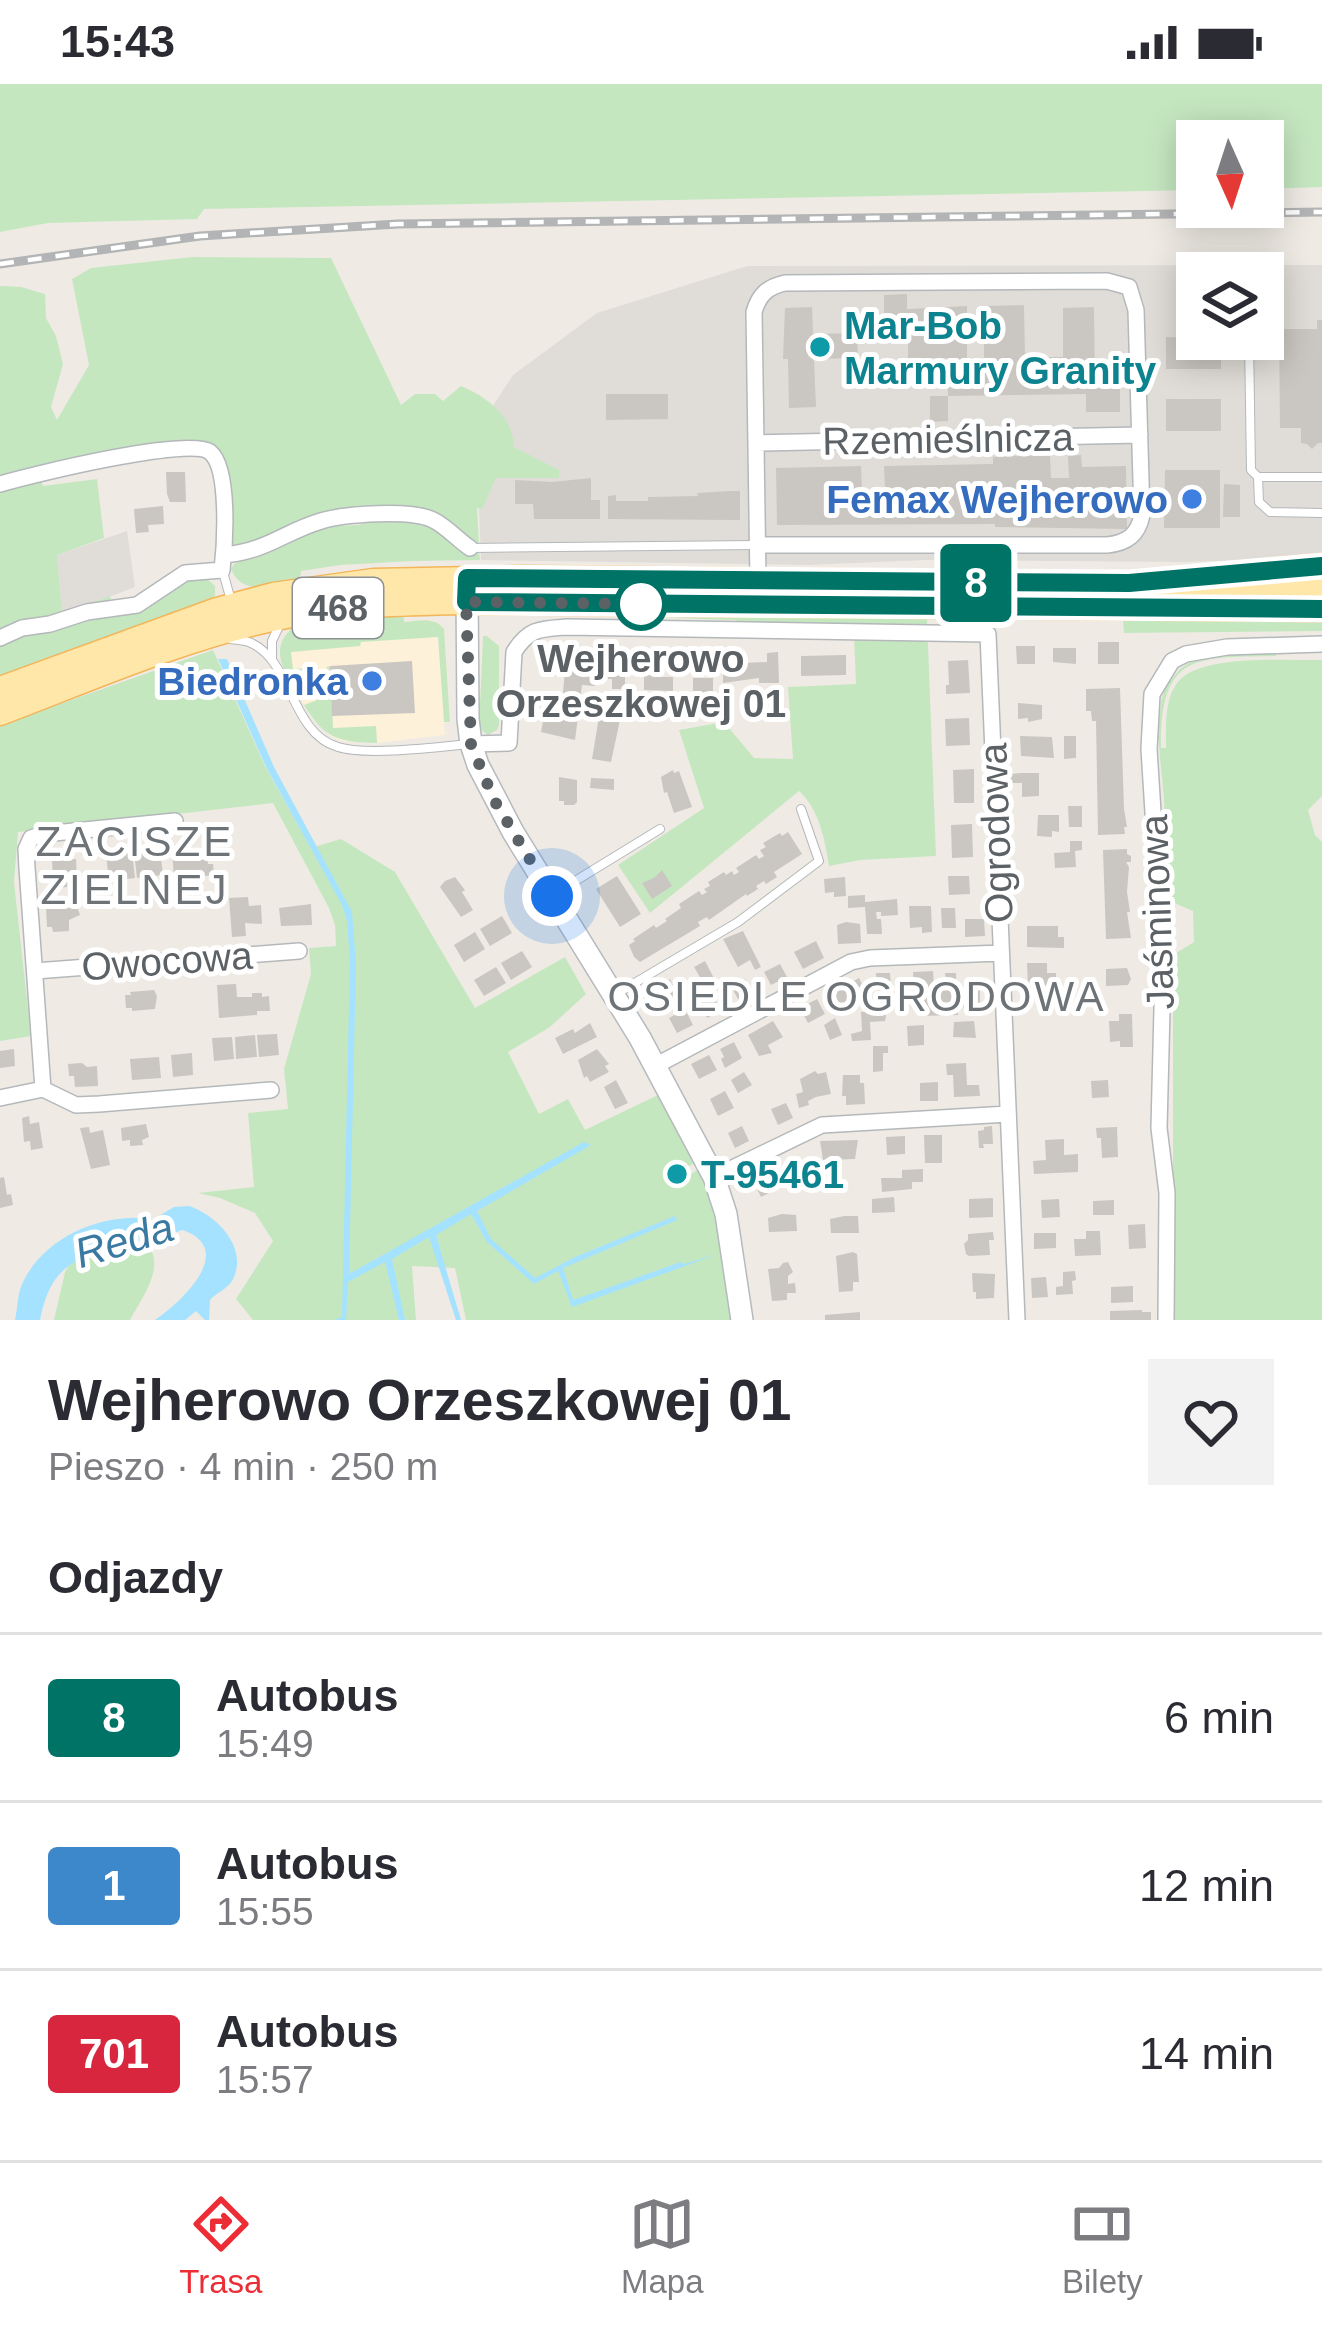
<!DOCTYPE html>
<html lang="pl">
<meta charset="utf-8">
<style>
body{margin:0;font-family:Helvetica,sans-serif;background:#f2f2f3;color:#2b2b33;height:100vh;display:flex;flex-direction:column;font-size:45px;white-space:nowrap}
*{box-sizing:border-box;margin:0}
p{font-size:39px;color:#7c7c81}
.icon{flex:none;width:66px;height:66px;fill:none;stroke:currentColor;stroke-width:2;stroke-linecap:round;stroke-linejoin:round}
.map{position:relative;height:1236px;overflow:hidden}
.drawer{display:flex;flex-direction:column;background:#fff;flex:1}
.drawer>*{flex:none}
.badge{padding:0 24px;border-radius:9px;font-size:42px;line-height:78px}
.needle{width:78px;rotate:177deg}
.buttons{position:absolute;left:1176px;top:36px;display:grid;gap:24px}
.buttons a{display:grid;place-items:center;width:108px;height:108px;border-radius:0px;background:#fff;box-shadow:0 6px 30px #0003;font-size:60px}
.you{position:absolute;width:60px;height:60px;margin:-30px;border:9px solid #fff;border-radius:50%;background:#1a73e8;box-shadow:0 0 0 18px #1a73e833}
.map>.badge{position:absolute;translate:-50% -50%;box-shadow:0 0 0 6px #fff}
h2{padding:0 48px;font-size:45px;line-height:108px}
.round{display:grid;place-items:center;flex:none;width:126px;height:126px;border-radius:0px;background:#f2f2f3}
.overview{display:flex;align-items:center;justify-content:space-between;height:204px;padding:0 48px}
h1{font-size:57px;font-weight:700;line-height:90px}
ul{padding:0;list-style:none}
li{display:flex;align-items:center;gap:36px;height:168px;padding:0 48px;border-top:3px solid #e1e1e2}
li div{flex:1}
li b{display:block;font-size:45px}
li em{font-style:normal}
li .badge{min-width:132px;font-weight:700;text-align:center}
.status{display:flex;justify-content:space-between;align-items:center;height:84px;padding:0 60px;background:#fff;direction:ltr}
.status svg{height:33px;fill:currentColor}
.tab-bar{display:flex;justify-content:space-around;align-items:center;height:168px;border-top:3px solid #e1e1e2;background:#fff;font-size:33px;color:#7c7c81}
.tab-bar a{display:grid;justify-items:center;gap:6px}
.tab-bar .active{color:#ec2d36}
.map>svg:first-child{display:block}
.commercial{fill:#fef1d9}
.industrial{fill:#e0ddd8;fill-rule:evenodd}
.green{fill:#c5e7c0}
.water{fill:#a4e2ff}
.building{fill:#cac6c1}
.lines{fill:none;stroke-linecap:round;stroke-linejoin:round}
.lane-casing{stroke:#b4b8bb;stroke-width:10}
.street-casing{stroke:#b4b8bb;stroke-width:18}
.secondary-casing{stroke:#b5babe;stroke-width:24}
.primary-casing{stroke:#f4b558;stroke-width:27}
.lane{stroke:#fff;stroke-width:8}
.street{stroke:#fff;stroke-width:15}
.secondary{stroke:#fff;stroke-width:21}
.primary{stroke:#ffe6a9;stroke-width:24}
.rail-casing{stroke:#b3b4b5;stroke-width:9}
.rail{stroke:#fff;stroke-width:4.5;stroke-dasharray:14;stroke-linecap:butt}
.line-casing{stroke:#fff;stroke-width:27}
.line{stroke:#007367;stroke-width:18}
.walk{stroke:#5c6165;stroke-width:12;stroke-dasharray:0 21.6}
.culture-dot{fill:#0f9aa8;stroke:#fff;stroke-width:4.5}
.shop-dot{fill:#3f7fe0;stroke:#fff;stroke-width:4.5}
.stop-dot{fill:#fff;stroke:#007367;stroke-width:6}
.labels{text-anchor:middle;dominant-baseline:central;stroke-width:10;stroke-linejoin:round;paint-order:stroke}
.shield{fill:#fff;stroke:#8d9093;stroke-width:3}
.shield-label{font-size:36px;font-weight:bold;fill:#5c6165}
.culture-label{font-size:39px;font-weight:bold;fill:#0d838f;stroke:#fff;text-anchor:start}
.street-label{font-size:39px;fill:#5c6165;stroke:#fff}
.shop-label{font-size:39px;font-weight:bold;fill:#366cbe;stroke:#fff;text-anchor:end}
.stop-label{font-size:39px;font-weight:bold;fill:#5c6165;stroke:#fff}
.neighbourhood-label{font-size:42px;letter-spacing:3px;fill:#6d7377;stroke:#fff}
.water-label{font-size:42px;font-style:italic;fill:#3a79a1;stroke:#fff}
</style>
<div class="status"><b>15:43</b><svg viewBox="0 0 49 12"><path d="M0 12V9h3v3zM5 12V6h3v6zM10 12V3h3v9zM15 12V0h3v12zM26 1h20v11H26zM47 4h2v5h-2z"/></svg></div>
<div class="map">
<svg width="1322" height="1236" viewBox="0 0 1322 1236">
<rect width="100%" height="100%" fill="#efebe4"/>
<path class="commercial" d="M403,527l1,11 28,-2 9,5 3,4 6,93 -6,1 1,12 -68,8 -36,-2 -9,-4 -19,-18 -30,-48 -4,-20 7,-18 6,-6z"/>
<path class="industrial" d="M1322,181v288l-73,7 -64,2 -258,-2 -119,5 -327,-5 -5,-128 37,-57 84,-62 150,-47zM1197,189h66v66h-66z
M127,447l8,56 -73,28 -5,-60z"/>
<path class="green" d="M0,0h1322v103l-59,2v-48h-66v49l-993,19 -7,10 -149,4 -48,9z
M192,173l139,1 70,147 14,-11h20l8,7 18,-15c27,11 52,31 53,61l45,23v8h-63l-14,31 -5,-1 2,37 -91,-35 -153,38 -5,-10 -16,-87 -214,27v-192l21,1 24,7 1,24 10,18 7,28 -12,43 6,13 32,-55 -17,-86 19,-11z
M40,394l3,8 54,-7 7,59 -47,17 5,58 49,-17 -2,8 -109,31v-147z
M381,435l41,1 45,31 12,1 1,8 -67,1 -73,4 -39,6 -1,7c-25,5 -57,21 -69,-9l3,-5 84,-37 40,-2z
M205,493l10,9v10l-11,6 -204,74v-34l13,-9 104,-23 67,-32z
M403,527l1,11c14,-1 31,-6 40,7l6,93h-6l-6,-85 -77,5 -1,4 -69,6 2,17 19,-1 -1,13 -8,10 -7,1c-16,-26 -28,-49 4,-70z
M714,532l213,2 9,238 -76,4 -31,6c-4,-26 -10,-57 -30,-75l-149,122 -32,-48 86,-57 -25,-78 45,-8 30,36 39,1 -5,-72 68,-3 -2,-48 -116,-14 -2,-2 -66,-2z
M1123,536l199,2v9l-198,2z
M483,552h4l12,10v79l-2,5 -9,5 -9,-7z
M213,566l52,116 46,82 30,-9 54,33 80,136 90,-51 21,37 -36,33 -42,25 31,62 29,-15 17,31 75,-36 37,68 -12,6 -6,-8 -15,9 9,16 26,-16 17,36 18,115h-268l-11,-52 -43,-2 4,54h-163l-17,-21 37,-58 -18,-28 -35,-15 -22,-5 56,-6 -6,-74 40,-4 -4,-40 27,-95 -2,-26 27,-2 -1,-21 -6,-17 -56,-105 -255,29 -4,50 17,154 -31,5v-316z
M1276,570v2c-80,2 -116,-4 -115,92h5c0,-20 -2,-48 11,-65 23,-30 108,-22 145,-23v136l-14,14 7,25 7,7v478h-149v-365l21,-13 -1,-31 -26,-11 -3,-101 -6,-62 3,-35 4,-15 15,-18 12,-8 33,-6z
M330,582l3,62 43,-2 1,17c-39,-1 -52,-4 -73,-38l11,-4 9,-6 3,-28z
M147,1159c19,24 -4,53 -17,77h-76l11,-48 10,-17z"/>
<path class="water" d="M218,575h9l47,108 78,145 4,52 -7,310 235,-132 7,3 -114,66 14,28 44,39 40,-21 100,-41 2,4 -114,48 10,32 108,-38 3,2 34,-10 -146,53 -14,-36 -24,13 -47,-42 -16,-28 -35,21 25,85h-5l-27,-83 -37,22 13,61h-6l-14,-58 -37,20 -2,38h-12l8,-3 8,-356 -3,-40 -5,-16 -76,-138z
M189,1122c28,9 61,43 43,75 -5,8 -16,12 -22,19l-1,20h-4l-9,-9 -11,9h-30c25,-17 83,-70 28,-90 -12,3 -22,11 -35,15 -10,3 -19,2 -29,3 -49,10 -69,22 -79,72h-25c3,-13 2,-26 8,-38 23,-47 81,-70 131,-63l20,-12z"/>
<path class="building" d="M907,210v15l60,-3v52h17v-52l40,-1 1,52h38v-49l31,-1 1,81h25v24h-34v-18l-138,2 -1,-38h-39v-25h-24v-38z
M812,223l1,27 44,-1 1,25 -44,1 2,48 -27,1 -1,-49h-5l2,-51z
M1317,236h5v123h-4l-6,6 -5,-5 -6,-1v-15h-21l-1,-99h38z
M1166,253l55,2v30h-55z
M606,310h62v25l-62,1z
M930,312h18v25l-18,1z
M1166,315h55v32h-55z
M1050,371l1,23h18l-1,-22 13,-1 1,12 44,-1 1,63 -132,-2v-3l-218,1 -1,-57 85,-2 1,24 23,-1 -1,-23 109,-2v-7z
M1165,386h55v58h-56z
M166,388h19l1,30h-16l-3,-8z
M591,394v22h9v19h-66l-1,-15h-18v-24l37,2z
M1224,400l16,1v32h-17z
M730,407h10v29l-132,-1v-23l8,-1v6h32v-4l50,-1 -1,-3z
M163,422l1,18 -16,1 1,7 -13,1 -2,-24z
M1098,558h21v22h-21z
M1016,562h19v18h-18z
M1053,564h23v16l-23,-2z
M778,568l1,31h-20v-5l-36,5v-12l-5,-5v-6l5,-5 5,-1 4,6 10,-1v4l25,-1v-9z
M846,571v20l-45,1v-20z
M968,576l2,33 -24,1v-9h3l-1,-24z
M412,577l3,52 -83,3 -2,-50z
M598,582h23l4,4v19h-13v-10h-17v7l-13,-1 -7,55 -34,-8 3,-17h17l4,-45h29z
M644,583h13v10h16v14l-29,-1z
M693,594h20v16h-20z
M1120,604l4,121 3,18h-3l1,7 -27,1 -2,-114h-4l-1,-10h-5v-22z
M741,611h21v14h-21z
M1018,619l24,2v14l-14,3v-4l-10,1z
M599,633l21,3 -9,42 -19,-3z
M969,634l1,27 -24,1 -1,-27z
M1020,652l32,1 2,21 -33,-2z
M1064,652h12v22l-12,1z
M974,685v34h-20l-1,-33z
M673,686l1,3 5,-2 13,36 -18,6 -7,-21 -3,1 -3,-16z
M1022,689h17v23l-17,1v-14h-12v-9z
M559,693l18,3v22l-3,3h-10v-4h-5z
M591,694l23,1v11l-24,-2z
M1068,722h14v21h-13z
M1038,731h21v17l-7,-1v6l-15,-1z
M972,740l1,33 -21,1 -1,-33z
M788,748l14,22 -28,18 3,5 -11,7 -2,-3 -8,5 2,3 -11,7 -1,-2 -37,26 -2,-3 -9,5 2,4 -60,36 -6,-5 -5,-12 6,-4 -2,-2 21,-14 2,3 11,-7 -2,-2 16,-11 -2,-4 20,-13 3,4 5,-3 -3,-3 6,-3 -2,-4 16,-10 2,3 6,-4 2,4 5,-3 -3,-4 20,-13 3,4 5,-3 -4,-6 6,-3 -3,-4 17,-10 2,3z
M1070,757h12v9l-7,1 1,16 -21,1 -1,-15 16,-1z
M160,765l3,26 -26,3 -3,-26z
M1127,765v5l4,2v6h-5l3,5 -2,25 3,20h-3l4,26 -25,1 -3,-89z
M132,768l3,26 -26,3 -3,-26z
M185,770l1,4 21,-2 1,8h5l1,11 -27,3 -1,-4 -12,1 -2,-20z
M76,775l1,20h-10v8l-9,1 -1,-9 -4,1 -1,-20z
M662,786l10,16 -20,13 -10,-16 12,-5z
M617,792l24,38 -21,13 -24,-38z
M948,792h21l1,18 -21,1z
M455,793l10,13 -3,2 11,18 -12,7 -21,-30 5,-6z
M845,793l1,19 -12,1v-5l-9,1 -1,-14z
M865,811v7l32,-3 1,16 -17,1v-4h-5l1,7h4l1,15h-15l-2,-27 -17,1v-12z
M248,813l1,9 12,-1 1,19 -17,-1 1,13 -14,1 -3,-39z
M311,820l1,21 -31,1 -2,-18z
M77,822l3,9 -11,5v11l-16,1 -1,-5h-5l-1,-19z
M909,822h22l1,26 -10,1v-6l-12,1z
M941,824h14l1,20h-14z
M502,832l10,17 -22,13 -10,-17z
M965,835h19l1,17 -20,1z
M846,838l14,2 1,19 -23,1 -1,-19z
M1027,842h31v11h6v11l-37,-1z
M743,847l18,36 -6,3 -5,-10 -12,7 -15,-28z
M475,848l10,17 -21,13 -10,-17z
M816,857l8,17 -21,11 -9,-17z
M522,867l10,16 -21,13 -10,-17z
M705,877l14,27 -10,5 -15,-26z
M1027,879h20v10h9v12l-28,1z
M780,880l7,13 -16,8 -7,-13z
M496,883l10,16 -22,13 -10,-16z
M1127,884l4,11 -3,6 -22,1v-17z
M933,887l1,18h7v-6h5l-1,-10h11l1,29 -15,1v3l16,4v5l-38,1 -1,-12h5v-13h-10l-1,-19z
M876,889h14l1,17 -14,1z
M859,894l8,16 -5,3 1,2 -21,9 -8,-15z
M670,895l9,18 -18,9 -9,-17z
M745,895l8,15 -14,7 -8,-15z
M236,900l1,13h15v-4h10v4l7,-1 1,15h-13v4l-38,3 -2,-33z
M980,904v18l-21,1v-11h5v-7z
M154,906l3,6 -2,13 -23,2v-3h-6l-1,-13h6l-1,-3z
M712,910l9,17 -14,7 -8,-17z
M817,915l8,15 -17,9 -8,-15z
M685,925l8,16 -16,8 -8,-15z
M887,927l-2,10 -15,1 1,18 -19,1 -1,-7 11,-3 -1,-19z
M1119,930h13l1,33h-13v-6l-10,1 -1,-21h10z
M835,934l7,17 -12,5 -6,-15z
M773,937l10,16 -15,8 4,8 -13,3 -11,-21z
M974,937l2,17 -23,-1 1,-15z
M590,939l7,14 -34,17 -8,-16 18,-9 2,4z
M924,941v20l-16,1 -1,-20z
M277,950l2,21 -20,2 -2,-22z
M255,951l2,22 -21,2 -1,-22z
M232,953l2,22 -20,2 -2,-23z
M734,958l8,16 -17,10 -4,-9 3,-2 -4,-8z
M873,962h15v7h-5v18l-10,1z
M14,965l1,17 -15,2v-17z
M597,965l12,15 -4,2 4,6 -19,10 -3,-6 -3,2 -6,-18z
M192,969l1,22 -20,2 -2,-22z
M709,971l8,15 -18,9 -8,-15z
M159,973l2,21 -29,2 -2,-21z
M82,979l5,4 10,-1 1,20 -23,1 -1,-11h-5l-1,-12z
M966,979l1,22h12l1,11 -26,1 -1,-22h-6l-1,-11z
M815,987l3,3 8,-2 5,22 -15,3 -8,4 1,4 -10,3 -3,-14 7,-2 -3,-13z
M744,988l8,13 -14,8 -7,-13z
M843,991h17v8h4l1,21 -19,1v-9h-4z
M616,996l12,23 -13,6 -11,-22z
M1108,996l1,17 -17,1 -1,-17z
M938,998v19h-18v-18z
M725,1007l9,17 -16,8 -8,-17z
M786,1019l7,15 -15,7 -7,-16z
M29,1032l1,8 9,-2 4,26 -12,2 -1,-9 -6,1 -2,-24z
M146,1040l3,13 -7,3 1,5 -13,1v-6l-8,1 -1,-13z
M742,1042l7,15 -14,7 -7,-15z
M992,1042l1,18h-10l1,4h-5l-1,-17 6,-1v-3z
M89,1043l1,6 13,-3 7,35 -19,4 -11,-41z
M1117,1043l1,30 -16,1 -1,-20h-4l-1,-10z
M924,1051h18v28h-17z
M905,1052v18l-18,1 -1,-18z
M1064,1055v16l14,-1v18l-44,2 -1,-13 13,-1 -1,-20z
M858,1056l-3,19 -32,1 -3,-19z
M923,1085v13h-11v7l-30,3 -1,-14h21v-8z
M769,1086l10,18 -18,9 -9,-18z
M4,1093l3,18 4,-1 2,11 -13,3v-30z
M894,1113l1,15 -23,1v-14z
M993,1114v19l-24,1v-19z
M1059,1115l1,18 -18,1 -1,-18z
M1114,1116v15h-21v-14z
M782,1130l14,1 1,16 -28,1 -1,-14z
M844,1132h14l1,17h-28l-1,-14z
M1145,1140l1,24 -17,1 -1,-24z
M1086,1147h14l1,24 -26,1 -1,-17h12z
M993,1148l1,8h-5l1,15 -21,1 -3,-2 -2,-10 4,-4v-6z
M1034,1149h22v15l-22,1z
M853,1168l4,2 2,28h-6v9l-14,1 -3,-36z
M788,1178l5,10 -5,4v8l7,-1 1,10h-9v7l-15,1 -4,-32 11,-1 4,-5z
M1075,1187l1,9 -4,1 1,13 -17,1v-8l7,-1v-14z
M972,1189l23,1 -1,24 -18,1v-7h-3z
M1046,1193l2,20 -16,1 -1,-20z
M1133,1202v16l-22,1v-16z
M1142,1226v2h9v8h-41v-9z
M860,1228v8h-35v-5z"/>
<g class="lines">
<defs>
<path id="lane" d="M1249,255l2,131 7,7h64
M1258,393l1,25 11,10 52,1
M471,464l285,-3
M223,488l9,32
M231,555c6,1 12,1 18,3 44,18 41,91 89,105 27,9 100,0 131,-3
M272,575v-18l9,-19
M554,810l106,-65
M616,910l122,-72 81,-61 -18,-52"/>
<path id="street" d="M756,359l384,-8
M0,400c31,-9 189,-48 210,-32 20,16 15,93 12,118l-37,3 -48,32 -50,7 -37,12 -28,4 -22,10
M758,461h349c20,-2 31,-10 35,-30l-6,-205 -7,-23 -22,-6 -322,2c-18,4 -26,12 -31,29l4,269
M224,471c43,-4 60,-23 97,-34 23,-7 90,-12 112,-1 13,6 25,20 37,28
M471,660l38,-1 5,-91c15,-24 26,-23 53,-25l421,7 29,686
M35,887l264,-20
M655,982l196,-104 19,-4 131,-5
M43,1005l-16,-221 -1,-19 5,-11 13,-4 131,-13
M0,1014l43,-9 33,16 23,-1 172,-14
M714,1093l108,-52 186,-11
M1166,1236l1,-127 -8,-65 4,-158 -14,-221 3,-55 20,-33 14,-7 41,-7 95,-3"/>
<path id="secondary" d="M467,506l1,129 3,25 7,21 35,67 127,206 74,139 12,37 16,106"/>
<path id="primary" d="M1269,487l53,-5
M0,605l217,-79 56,-15 100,-14 147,-3 802,8
M0,629c92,-35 185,-76 281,-96 62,-13 123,-14 185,-15l856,7"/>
</defs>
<use href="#lane" class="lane-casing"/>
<use href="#street" class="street-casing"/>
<use href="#secondary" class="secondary-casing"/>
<use href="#primary" class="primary-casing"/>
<use href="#lane" class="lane"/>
<use href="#street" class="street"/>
<use href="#secondary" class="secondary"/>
<use href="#primary" class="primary"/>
<defs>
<path id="rail" d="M0,180l200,-28 198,-12 924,-12"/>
</defs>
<use href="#rail" class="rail-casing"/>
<use href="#rail" class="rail"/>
</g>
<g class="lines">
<defs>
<path id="line" d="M1322,482l-193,17 -662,-5 -1,24 856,7"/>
</defs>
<use href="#line" class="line-casing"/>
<use href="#line" class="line"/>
<path class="walk" d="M552,812l-58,-96 -23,-56 -5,-142 178,2h-3"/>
</g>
<g class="culture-dot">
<circle cx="820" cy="263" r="12"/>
<circle cx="677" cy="1090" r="12"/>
</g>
<g class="shop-dot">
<circle cx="1192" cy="415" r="12"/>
<circle cx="372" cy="597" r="12"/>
</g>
<circle class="stop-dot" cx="641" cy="520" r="24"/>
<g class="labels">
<rect class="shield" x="293" y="494" width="90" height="60" rx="9"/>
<g class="shield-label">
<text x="338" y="524">468</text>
</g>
<g class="culture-label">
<text x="844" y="241">Mar-Bob<tspan x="844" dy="45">Marmury Granity</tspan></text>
<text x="701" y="1090">T-95461</text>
</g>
<g class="street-label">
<text transform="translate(948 355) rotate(-1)">Rzemieślnicza</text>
<text transform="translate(996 749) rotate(-92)">Ogrodowa</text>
<text transform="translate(1157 828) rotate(-92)">Jaśminowa</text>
<text transform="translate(167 877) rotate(-4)">Owocowa</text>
</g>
<g class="shop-label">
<text x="1168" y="415">Femax Wejherowo</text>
<text x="348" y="597">Biedronka</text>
</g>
<g class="stop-label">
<text x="641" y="574">Wejherowo<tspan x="641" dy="45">Orzeszkowej 01</tspan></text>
</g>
<g class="neighbourhood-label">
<text x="135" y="757">ZACISZE<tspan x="135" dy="48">ZIELNEJ</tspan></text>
<text x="857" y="912">OSIEDLE OGRODOWA</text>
</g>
<g class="water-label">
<text transform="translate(124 1156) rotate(-17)">Reda</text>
</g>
</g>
</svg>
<div class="buttons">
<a><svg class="needle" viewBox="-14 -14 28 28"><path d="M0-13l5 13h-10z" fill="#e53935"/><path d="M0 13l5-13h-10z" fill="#7c7c81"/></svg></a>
<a><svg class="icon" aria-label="layers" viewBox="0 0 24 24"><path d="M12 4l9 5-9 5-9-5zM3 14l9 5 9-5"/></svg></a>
</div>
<div class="you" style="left:552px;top:812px"></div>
<b class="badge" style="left:976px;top:499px;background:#007367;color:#fff">8</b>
</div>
<section class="drawer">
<div class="overview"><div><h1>Wejherowo Orzeszkowej 01</h1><p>Pieszo · 4 min · 250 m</p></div><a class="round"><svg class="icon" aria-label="heart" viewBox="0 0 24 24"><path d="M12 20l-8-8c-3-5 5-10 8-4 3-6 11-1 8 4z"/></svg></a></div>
<h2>Odjazdy</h2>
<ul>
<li><span class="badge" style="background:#007367;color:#fff">8</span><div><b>Autobus</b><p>15:49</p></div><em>6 min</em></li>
<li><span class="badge" style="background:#3d87cb;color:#fff">1</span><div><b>Autobus</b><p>15:55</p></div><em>12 min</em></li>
<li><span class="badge" style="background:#d7263d;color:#fff">701</span><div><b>Autobus</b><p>15:57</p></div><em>14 min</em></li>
</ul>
</section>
<nav class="tab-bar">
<a class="active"><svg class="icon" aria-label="directions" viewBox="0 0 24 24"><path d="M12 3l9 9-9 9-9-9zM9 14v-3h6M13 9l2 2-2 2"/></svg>Trasa</a>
<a><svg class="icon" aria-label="map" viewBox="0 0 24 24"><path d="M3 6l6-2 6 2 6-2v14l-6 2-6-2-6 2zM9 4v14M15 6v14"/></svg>Mapa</a>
<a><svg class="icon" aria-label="tickets" viewBox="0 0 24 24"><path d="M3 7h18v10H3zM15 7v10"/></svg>Bilety</a>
</nav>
